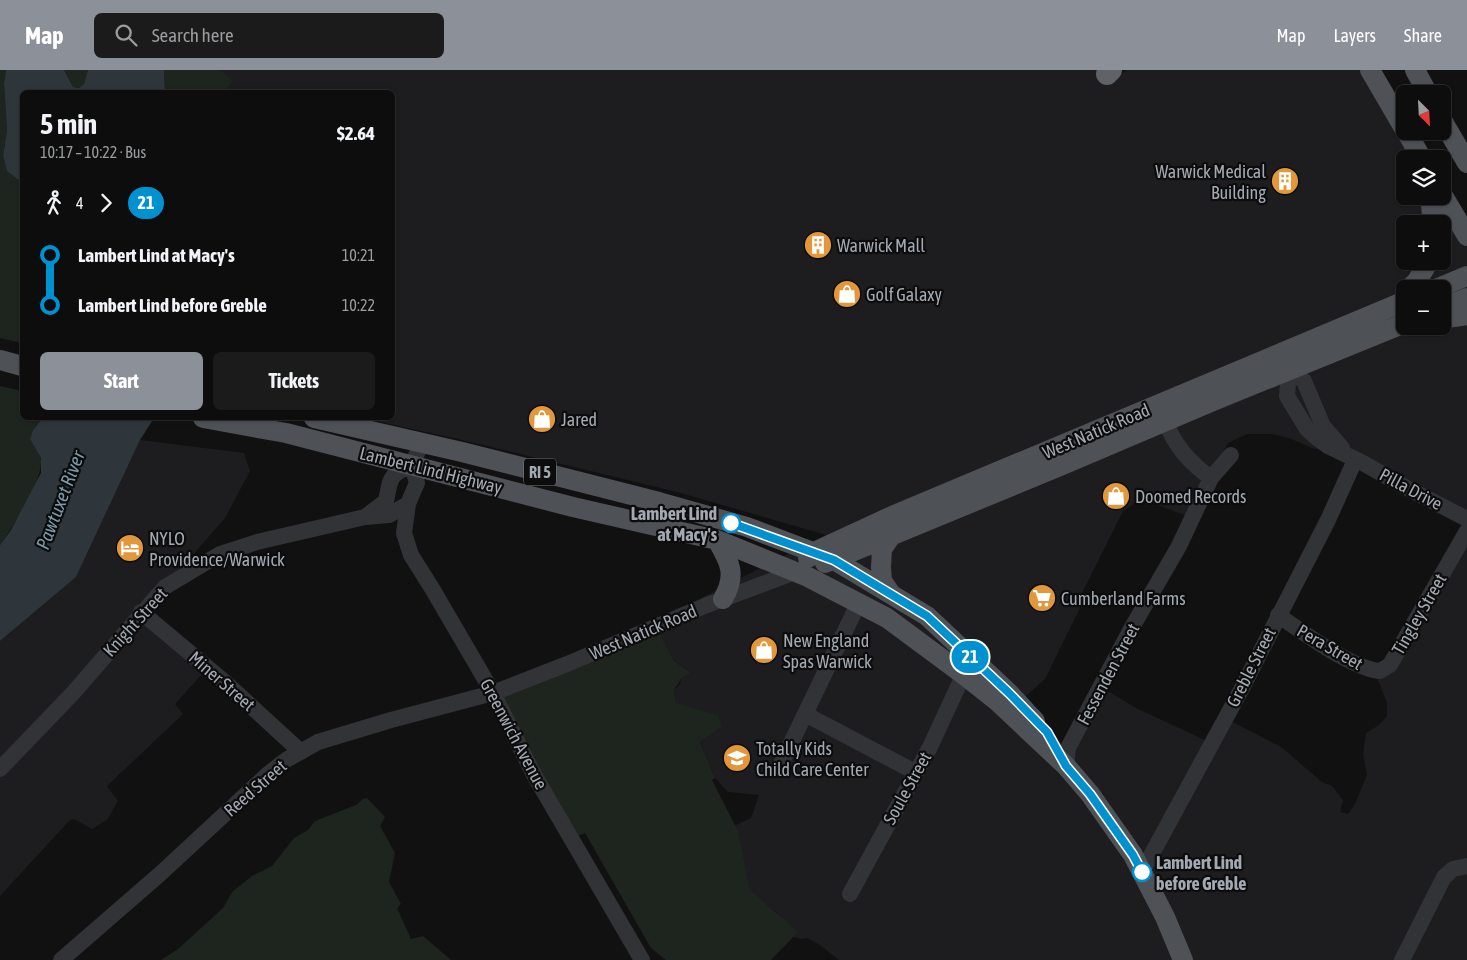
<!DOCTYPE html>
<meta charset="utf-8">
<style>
body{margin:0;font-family:"Asap Condensed",sans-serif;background:#1b1b1c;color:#f1f3f6;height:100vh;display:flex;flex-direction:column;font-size:19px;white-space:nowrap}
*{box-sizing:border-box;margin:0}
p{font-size:16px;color:#9a9c9e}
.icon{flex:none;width:28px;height:28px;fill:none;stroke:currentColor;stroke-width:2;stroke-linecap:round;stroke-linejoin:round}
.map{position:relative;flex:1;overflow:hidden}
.details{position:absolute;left:20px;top:20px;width:375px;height:330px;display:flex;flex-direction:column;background:#0d0d0e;border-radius:8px;box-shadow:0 1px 4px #0004,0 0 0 1px #2d2d2e}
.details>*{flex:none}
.badge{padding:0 10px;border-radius:16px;font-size:18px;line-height:32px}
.needle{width:32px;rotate:156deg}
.buttons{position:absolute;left:1396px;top:15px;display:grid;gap:10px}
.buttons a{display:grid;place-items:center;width:55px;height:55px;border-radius:8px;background:#0d0d0e;box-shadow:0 1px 4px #0004,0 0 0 1px #2d2d2e;font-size:25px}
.map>.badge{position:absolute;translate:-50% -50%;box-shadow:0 0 0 2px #fff}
.legs{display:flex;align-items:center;gap:8px;height:55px;padding:0 20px;font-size:16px}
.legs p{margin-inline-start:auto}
.head{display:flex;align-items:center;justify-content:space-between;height:85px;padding:0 20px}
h1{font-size:28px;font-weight:700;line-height:38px}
.primary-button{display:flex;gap:10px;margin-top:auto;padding:10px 20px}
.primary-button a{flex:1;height:58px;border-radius:8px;background:#8c9099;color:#fff;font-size:20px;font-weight:700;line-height:58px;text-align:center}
.primary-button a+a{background:#1b1b1c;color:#f1f3f6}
ul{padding:0 20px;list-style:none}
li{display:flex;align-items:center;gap:18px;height:50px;font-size:19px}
li i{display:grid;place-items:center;width:8px;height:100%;margin:0 6px;background:currentColor}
li i::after{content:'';width:12px;height:12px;margin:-6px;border:4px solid;border-radius:50%;background:#0d0d0e}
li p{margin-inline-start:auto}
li:first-child i{background:linear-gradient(#0000 50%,currentColor 0)}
li:last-child i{background:linear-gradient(currentColor 50%,#0000 0)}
header{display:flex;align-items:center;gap:30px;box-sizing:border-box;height:70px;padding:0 25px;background:#8c9099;color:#fff}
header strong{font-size:24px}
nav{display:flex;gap:28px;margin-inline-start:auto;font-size:18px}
.search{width:350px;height:45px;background:#1b1b1c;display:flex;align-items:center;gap:12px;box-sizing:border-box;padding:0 18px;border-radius:8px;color:#9a9c9e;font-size:19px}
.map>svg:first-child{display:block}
.built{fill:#1d1d1f;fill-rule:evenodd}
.green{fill:#1e241e}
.water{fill:#2e363b}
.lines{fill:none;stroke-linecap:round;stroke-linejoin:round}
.minor{stroke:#323337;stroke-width:16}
.major{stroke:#4e5156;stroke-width:20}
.highway{stroke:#5f6267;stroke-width:22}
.line-1-casing{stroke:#fff;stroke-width:11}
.line-1{stroke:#0092d0;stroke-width:8}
.stop-1-dot{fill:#fff;stroke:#0092d0;stroke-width:2.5}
.labels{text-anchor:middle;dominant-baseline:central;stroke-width:4.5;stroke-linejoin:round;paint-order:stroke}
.shield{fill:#0c0c0d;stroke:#767a80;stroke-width:1}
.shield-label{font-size:16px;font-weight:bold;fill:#a3a9b2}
.poi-label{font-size:18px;fill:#a3a9b2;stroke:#0c0c0d;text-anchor:start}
.street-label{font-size:18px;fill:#a3a9b2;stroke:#0c0c0d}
.stop-label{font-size:18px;font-weight:bold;fill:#a3a9b2;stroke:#0c0c0d;text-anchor:end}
.water-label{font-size:19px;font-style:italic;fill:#7d9aaa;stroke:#0c0c0d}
</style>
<header>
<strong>Map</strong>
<div class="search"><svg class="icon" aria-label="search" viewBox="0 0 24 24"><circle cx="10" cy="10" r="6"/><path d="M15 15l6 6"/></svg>Search here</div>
<nav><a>Map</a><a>Layers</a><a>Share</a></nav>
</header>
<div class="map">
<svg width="1467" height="890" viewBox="0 0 1467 890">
<rect width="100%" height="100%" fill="#111112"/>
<path class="built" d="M208,0h913v4l6,-4h241l52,89h-15v37h37l25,42v283l-143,-70 -12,-3 -23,-10 -17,-4h-25l-19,9 -38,74 -49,-18 -18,12 -42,84 -1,13 -35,71 -26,23 1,4 25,26 18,30 38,-75 35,21 71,33 20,-22 54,28 41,35 10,4 11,14 -3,12 8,2 7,-10 12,-29 -4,-21 3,-21 13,-8 8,-9v-13l-11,-28 91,-147v432h-628l-19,-15 -13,-7 -6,1 -7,-2 -17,-24 -28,-21 -15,-66 17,-8 8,-23 -31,-3 -13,-14 -15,-36 22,-15 -46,-24 -2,-13 6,-6 1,-5 10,-6 -17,-12 -20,-39 172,-87 -149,-43 -219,-53 -96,-21h30v-326h-192zM1405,154h37v37h-37zM1405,219h37v37h-37z
M140,370l104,13 6,18 -25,47 -81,93 62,59 -31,34 8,10 -76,72 11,15 -11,19 -15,9 -18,-10 -5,2 -69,75v-255l76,-64z"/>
<path class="green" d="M0,0h6l-2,13 3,47 -4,26 4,15 15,12v160l-22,-5z
M64,0h24l-4,14 -5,4 -6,-1z
M164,0h56l13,11 -9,11h-59z
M0,316l22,5v27h21l-10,12 -3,9c4,6 10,14 11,21 2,21 -29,68 -41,85z
M654,552l20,39 17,12 -10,6 -7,11 2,13 42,12 4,12 -22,15 15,36 -3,2 26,51 12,59 48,42 -27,28h-105l-15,-12 -66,-115 -14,6 -78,-145z
M367,728l18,19 -5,9 15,27 -6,29 12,22 -4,4 14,31 12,-3 28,24h-290l17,-11 45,-41 9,-16 20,-16 20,-10 22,-28 14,-8 7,-9 41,-16 7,-6z"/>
<path class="water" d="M6,0h58l9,17 6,1 5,-4 4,-14h76l1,22h-143v91l-15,-12 -4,-15 4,-26 -3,-47z
M43,348h111l-14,22 -64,137 -76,64v-96l11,-15 30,-57v-15l-11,-19 3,-9z"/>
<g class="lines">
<path class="minor" d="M1285,292l4,8 -2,26 20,33 10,9 11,8 35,17 42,24 62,32
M1289,300l9,6 6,5 19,45 19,22
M1165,351c10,25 24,41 46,57
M408,434l-4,29 7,22 22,35 60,103 40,80 109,187
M365,447l21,-16c5,-23 2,-26 26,-36
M141,542l86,72 74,68
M1278,545c24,17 73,53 102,56l10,-6 77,-134
M805,644l110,58
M780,696l78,-162
M1066,696l2,-18 63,-119 48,-83 32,-68 20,-23
M0,699l73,-76 92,-106 55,-33 37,-12 108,-25 24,-2 19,-11 5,-12 4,-9 -5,-18 9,-21
M1142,802l99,-182 87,-170 27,-60
M850,824l80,-147 31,-67
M61,890l99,-86 108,-100 18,-14 32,-18 73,-22 102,-27 74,-29 140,-59 88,-33
M1402,890l42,-83 9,-8 14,-3"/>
<path class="major" d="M1370,0l35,60
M1415,0l13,24
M1442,50l25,43
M1406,61l16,28
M1442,124l25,42
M1430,126l3,28
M1409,219l8,-8 12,-20
M1436,219l31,-13
M1442,238l25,-10
M1442,249l25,-4
M0,290l22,6
M203,348l83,15 287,74 144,33 91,37 79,41 77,57 34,27 68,64 24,28 43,61 32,62 18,43
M314,348l148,34 197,50 88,25 87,33 93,56 82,77 26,28
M717,470c13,22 20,35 6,59
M808,488l6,-6 78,-36 513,-215
M825,493l235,-97 153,-65 192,-78
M891,524l-9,-13 -1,-14 1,-18 9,-13"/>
<path class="highway" d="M1107,4l4,-4"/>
</g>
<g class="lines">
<defs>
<path id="line-1" d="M731,453l103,37 93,56 82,77 38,39 19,34 24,28 43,61 9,17"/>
</defs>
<use href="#line-1" class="line-1-casing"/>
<use href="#line-1" class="line-1"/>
</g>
<defs>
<symbol id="building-disc" viewBox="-11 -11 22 22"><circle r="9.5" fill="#e1973a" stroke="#0c0c0d"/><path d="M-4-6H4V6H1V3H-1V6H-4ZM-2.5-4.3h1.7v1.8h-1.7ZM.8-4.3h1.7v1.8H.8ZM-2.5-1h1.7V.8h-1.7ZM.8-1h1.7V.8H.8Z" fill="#fff"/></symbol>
<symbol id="shop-disc" viewBox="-11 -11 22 22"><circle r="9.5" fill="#e1973a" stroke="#0c0c0d"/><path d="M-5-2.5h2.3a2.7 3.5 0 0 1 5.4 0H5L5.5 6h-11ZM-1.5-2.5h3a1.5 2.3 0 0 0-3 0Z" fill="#fff"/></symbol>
<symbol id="hotel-disc" viewBox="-11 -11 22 22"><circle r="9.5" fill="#e1973a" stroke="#0c0c0d"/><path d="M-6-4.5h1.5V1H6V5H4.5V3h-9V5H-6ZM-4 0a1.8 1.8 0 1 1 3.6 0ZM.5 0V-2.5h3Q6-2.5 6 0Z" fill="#fff"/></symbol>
<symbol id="supermarket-disc" viewBox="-11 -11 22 22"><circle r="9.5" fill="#e1973a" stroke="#0c0c0d"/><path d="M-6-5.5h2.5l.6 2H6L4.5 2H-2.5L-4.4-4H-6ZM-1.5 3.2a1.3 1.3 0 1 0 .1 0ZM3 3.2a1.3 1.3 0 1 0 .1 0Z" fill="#fff"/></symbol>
<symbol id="school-disc" viewBox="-11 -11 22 22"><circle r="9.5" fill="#e1973a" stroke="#0c0c0d"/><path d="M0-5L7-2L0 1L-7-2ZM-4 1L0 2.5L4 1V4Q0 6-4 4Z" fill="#fff"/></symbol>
</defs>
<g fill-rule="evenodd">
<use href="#building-disc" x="1269" y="95" width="32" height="32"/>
<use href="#building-disc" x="802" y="159" width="32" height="32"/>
<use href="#shop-disc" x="831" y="208" width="32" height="32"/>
<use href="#shop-disc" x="526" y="333" width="32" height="32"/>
<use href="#shop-disc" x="1100" y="410" width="32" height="32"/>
<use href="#hotel-disc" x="114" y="462" width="32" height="32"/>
<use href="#supermarket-disc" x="1026" y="512" width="32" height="32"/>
<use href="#shop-disc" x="748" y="564" width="32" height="32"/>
<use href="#school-disc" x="721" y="672" width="32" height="32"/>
</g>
<g class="stop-1-dot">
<circle cx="731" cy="453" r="9"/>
<circle cx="1142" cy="802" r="9"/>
</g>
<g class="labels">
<rect class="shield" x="524" y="388.5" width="32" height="27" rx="4"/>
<g class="shield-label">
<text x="540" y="402">RI 5</text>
</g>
<g class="poi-label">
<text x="1266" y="101" text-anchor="end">Warwick Medical<tspan x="1266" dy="21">Building</tspan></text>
<text x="837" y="175">Warwick Mall</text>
<text x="866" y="224">Golf Galaxy</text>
<text x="561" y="349">Jared</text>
<text x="1135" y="426">Doomed Records</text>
<text x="149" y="468">NYLO<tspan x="149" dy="21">Providence/Warwick</tspan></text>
<text x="1061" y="528">Cumberland Farms</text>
<text x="783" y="570">New England<tspan x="783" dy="21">Spas Warwick</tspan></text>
<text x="756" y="678">Totally Kids<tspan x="756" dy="21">Child Care Center</tspan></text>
</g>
<g class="street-label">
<text transform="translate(1096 361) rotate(-23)">West Natick Road</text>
<text transform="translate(431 400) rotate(14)">Lambert Lind Highway</text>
<text transform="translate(1411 419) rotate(28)">Pilla Drive</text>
<text transform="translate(1419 544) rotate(-60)">Tingley Street</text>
<text transform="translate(135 552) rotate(-48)">Knight Street</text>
<text transform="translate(643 562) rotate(-23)">West Natick Road</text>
<text transform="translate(1330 577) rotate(30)">Pera Street</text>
<text transform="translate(1251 597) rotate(-63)">Greble Street</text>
<text transform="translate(1108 604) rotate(-62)">Fessenden Street</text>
<text transform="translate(222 611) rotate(41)">Miner Street</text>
<text transform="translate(514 664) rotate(62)">Greenwich Avenue</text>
<text transform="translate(255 718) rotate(-41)">Reed Street</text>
<text transform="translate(907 718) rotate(-61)">Soule Street</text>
</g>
<g class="stop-label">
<text x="717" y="443">Lambert Lind<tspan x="717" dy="21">at Macy's</tspan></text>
<text x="1156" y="792" text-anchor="start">Lambert Lind<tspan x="1156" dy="21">before Greble</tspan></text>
</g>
<g class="water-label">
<text transform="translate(60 430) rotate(-69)">Pawtuxet River</text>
</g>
</g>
</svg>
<div class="buttons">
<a><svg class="needle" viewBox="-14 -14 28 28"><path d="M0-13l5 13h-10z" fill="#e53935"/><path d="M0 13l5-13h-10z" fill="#9a9c9e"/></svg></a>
<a><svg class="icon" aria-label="layers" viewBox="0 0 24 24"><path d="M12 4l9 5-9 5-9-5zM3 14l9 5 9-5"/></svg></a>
<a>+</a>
<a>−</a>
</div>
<b class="badge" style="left:970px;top:587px;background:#0092d0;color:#fff">21</b>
<section class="details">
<div class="head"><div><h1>5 min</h1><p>10:17 – 10:22 · Bus</p></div><b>$2.64</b></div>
<div class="legs"><svg class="icon" aria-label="walk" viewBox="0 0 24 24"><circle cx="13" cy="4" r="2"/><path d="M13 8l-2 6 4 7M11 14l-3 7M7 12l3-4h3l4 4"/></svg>4<svg class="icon" aria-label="forward" viewBox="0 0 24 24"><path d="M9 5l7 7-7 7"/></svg><b class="badge" style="background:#0092d0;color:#fff">21</b></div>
<ul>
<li><i style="color:#0092d0"></i><b>Lambert Lind at Macy's</b><p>10:21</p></li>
<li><i style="color:#0092d0"></i><b>Lambert Lind before Greble</b><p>10:22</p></li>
</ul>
<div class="primary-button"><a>Start</a><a>Tickets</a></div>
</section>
</div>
